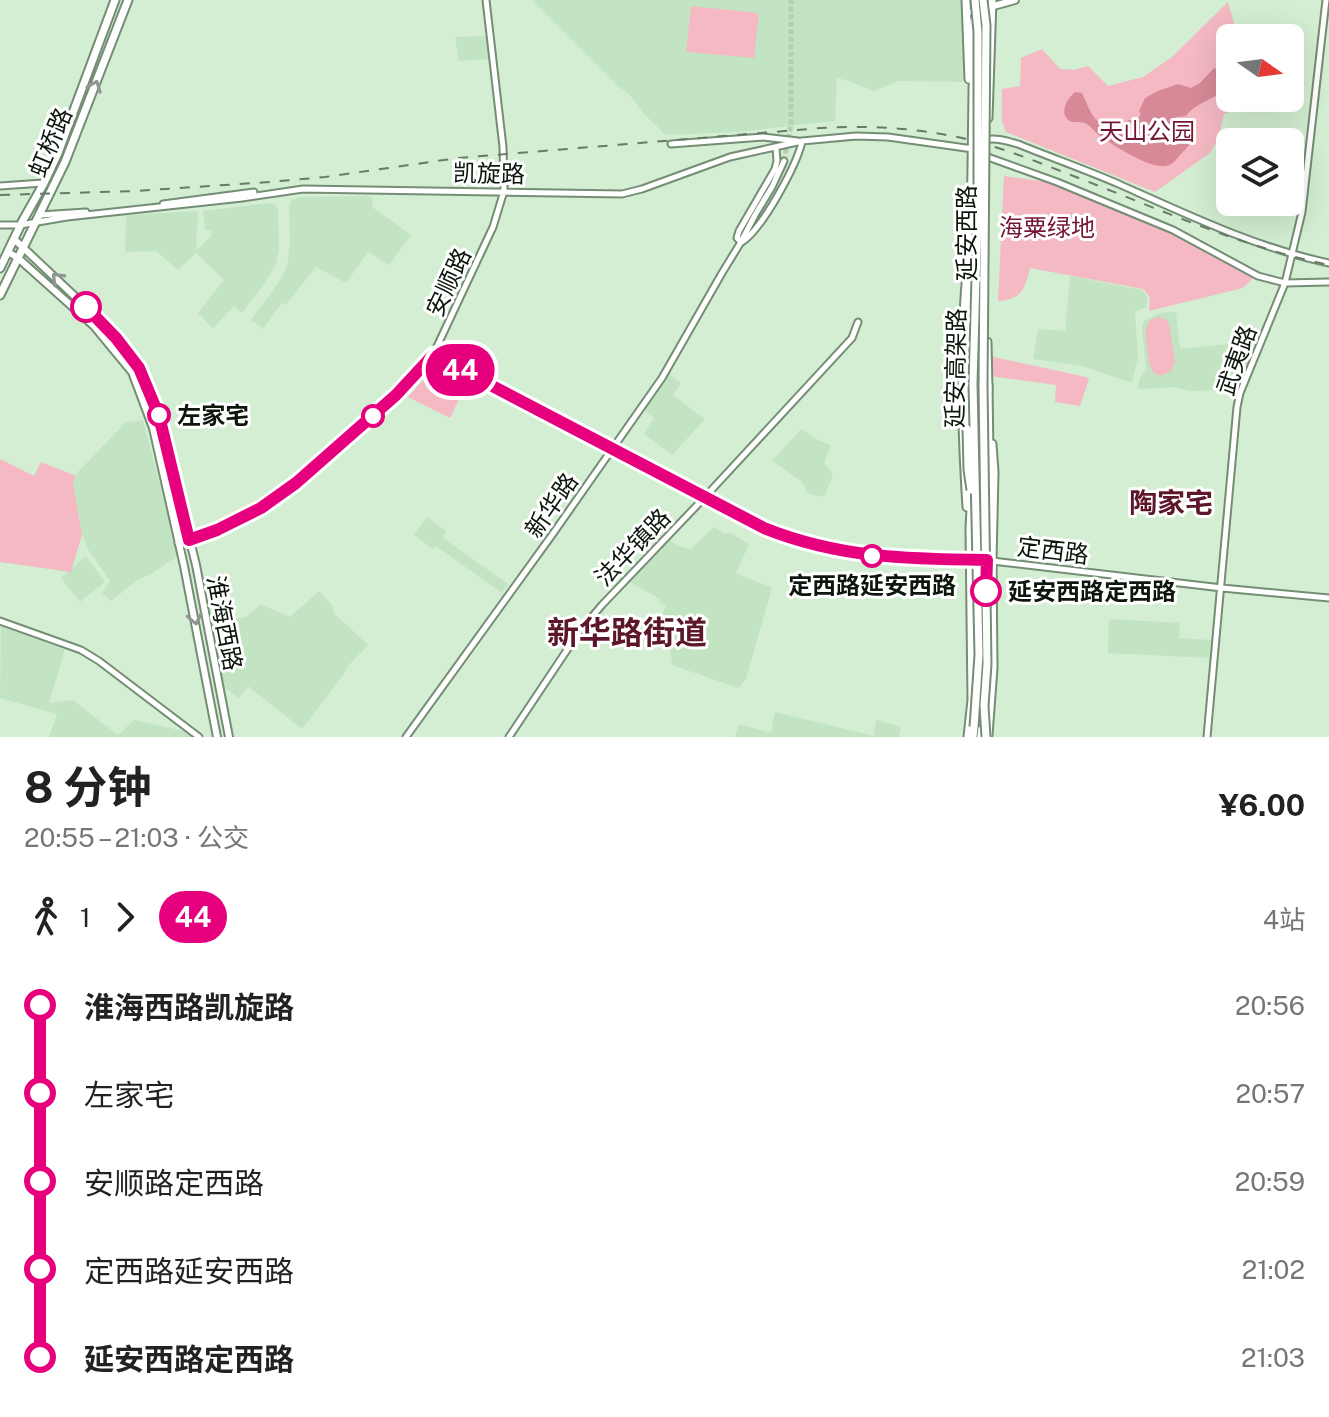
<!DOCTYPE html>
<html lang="zh">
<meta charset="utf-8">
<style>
body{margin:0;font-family:"Public Sans","Noto Sans SC",sans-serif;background:#f2f2f2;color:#222;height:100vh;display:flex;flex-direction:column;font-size:30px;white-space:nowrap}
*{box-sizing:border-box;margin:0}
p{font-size:26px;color:#767676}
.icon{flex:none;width:44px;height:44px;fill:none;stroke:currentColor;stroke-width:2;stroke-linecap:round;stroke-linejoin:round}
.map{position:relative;height:737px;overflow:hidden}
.side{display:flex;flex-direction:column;background:#fff;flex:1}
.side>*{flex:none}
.badge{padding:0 16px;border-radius:26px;font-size:28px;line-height:52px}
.needle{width:52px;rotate:104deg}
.tools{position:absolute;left:1216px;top:24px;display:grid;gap:16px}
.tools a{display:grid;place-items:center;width:88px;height:88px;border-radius:12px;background:#fff;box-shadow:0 8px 32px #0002;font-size:40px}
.map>.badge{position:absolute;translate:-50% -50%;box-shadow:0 0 0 4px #fff}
.legs{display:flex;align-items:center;gap:12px;height:88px;padding:0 24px;font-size:26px}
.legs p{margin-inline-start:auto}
.headline{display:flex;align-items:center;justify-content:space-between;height:136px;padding:0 24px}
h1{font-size:44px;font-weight:700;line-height:60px}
ul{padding:0 24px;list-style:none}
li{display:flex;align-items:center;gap:28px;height:88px;font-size:30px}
li i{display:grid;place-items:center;width:12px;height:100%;margin:0 10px;background:currentColor}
li i::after{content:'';width:20px;height:20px;margin:-10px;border:6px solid;border-radius:50%;background:#fff}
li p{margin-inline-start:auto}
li:first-child i{background:linear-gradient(#0000 50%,currentColor 0)}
li:last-child i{background:linear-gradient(currentColor 50%,#0000 0)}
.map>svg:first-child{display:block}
.built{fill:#c3e4c3}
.green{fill:#f4b9c3}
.water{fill:#d78997}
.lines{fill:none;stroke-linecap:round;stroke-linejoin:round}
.tertiary-tunnel{stroke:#b5ceb4;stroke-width:5;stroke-dasharray:5 2.5;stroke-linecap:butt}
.tertiary-casing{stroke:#748d74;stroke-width:9}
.secondary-casing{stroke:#748d74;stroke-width:10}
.primary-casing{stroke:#748d74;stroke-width:11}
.trunk-casing{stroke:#748d74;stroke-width:11}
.tertiary{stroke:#fff;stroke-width:5}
.secondary{stroke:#fff;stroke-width:6}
.primary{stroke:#fff;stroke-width:7}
.trunk{stroke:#fff;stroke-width:7}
.rail{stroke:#687a68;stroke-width:2;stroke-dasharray:10 10;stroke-linecap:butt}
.trunk-bridge-casing{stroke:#748d74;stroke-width:11;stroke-linecap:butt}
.trunk-bridge{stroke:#fff;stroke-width:7}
.oneway{stroke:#929692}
.line-1-casing{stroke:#fff;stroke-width:18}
.line-1{stroke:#e6007e;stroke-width:12}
.stop-1-dot{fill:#fff;stroke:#e6007e;stroke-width:4}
.labels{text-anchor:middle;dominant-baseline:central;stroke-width:6;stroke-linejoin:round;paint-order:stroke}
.park-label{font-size:24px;fill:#731633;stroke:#fff}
.street-label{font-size:24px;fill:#0c160c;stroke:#fff}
.stop-label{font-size:24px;font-weight:bold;fill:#0c160c;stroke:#fff;text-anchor:start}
.quarter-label{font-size:28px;font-weight:bold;fill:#5c172a;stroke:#fff}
.district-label{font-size:32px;font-weight:bold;fill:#5c172a;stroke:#fff}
</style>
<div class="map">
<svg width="1329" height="737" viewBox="0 0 1329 737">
<rect width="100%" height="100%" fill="#d3eed2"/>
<path class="built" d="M532,0h428l3,19v63l-65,-1 -24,10 -25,-10 -12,-3 -2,43 -99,11 -70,3 -22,-21 -16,-21 -9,-6z
M486,36l3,23 -30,2 -4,-24z
M368,196l5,1 -1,10 39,28 -22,30 -21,-13 -22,31 -30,-16 -31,38 -3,-2 -19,26 -12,-9 27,-37 9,-16 3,-24 -1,-35 2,-7 7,-4z
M270,203l5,1 3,5 1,40 -3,15 -14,23 -20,26 -8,-7 -21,22 -15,-15 26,-33 -28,-27 -18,17 -22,-19 -31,1 1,-37 72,-4 -2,40 16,-16 -1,-5h-6l-2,-19z
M1070,276l71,14 7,7 -2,10 -11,5 3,46 -6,25 -50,-17 -49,-7 5,-30 27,2z
M1176,312l4,37 60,-6 15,6 -16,41 -50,1 -15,-4 -34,2 -2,-2 2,-9 6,-9 -4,-42 2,-6 15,-8z
M669,374l12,9 -8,12 32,24 -33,36 -28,-22 10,-15 -10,-7z
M143,420l36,135 -28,19 -12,5 -28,22 -9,-8 8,-12 -21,-30 -7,-16 -9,-52 5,-11 47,-49z
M801,429l17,11 13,5 -7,17 9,13 -9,22 -17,-4 -2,-6 -4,-6 -29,-20z
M427,517l19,14 -3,7 65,46 -6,9 -66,-47 -3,3 -19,-14z
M714,527l11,7 4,-2 20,12 -13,29 36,15 -26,91 -8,9 -66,-23 -2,-19 -19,-10 15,-30 -8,-4 2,-3 -30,-17 39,-42 9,6 13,3z
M86,556l19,26 -25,20 -19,-24z
M319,591l13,14 2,8 34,32 -21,22 -3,7 -42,55 -54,-43 -9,12 -16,-12 -9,-64 32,-5 15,-13 29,13z
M1109,619l71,4 -1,15 32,2 -2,18 -101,-5z
M1,625l64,25 -16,53 24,-3 45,35 16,-15 50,11 7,6h-142l8,-23 -57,-16z
M775,712l99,24 2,-16 25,7 -2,10h-164l4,-13 32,9z"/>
<path class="green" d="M1228,2l10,36h-8v60h21l-1,6 -26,10 -6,26 -8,13 -55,39 -149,-60 -4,-11v-32l18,-3 1,-28 21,-9 18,20 14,1 14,-4 20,20 35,-9 29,-20z
M691,6l68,7 -5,45 -68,-6z
M1004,176l51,7 118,48 81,46 -11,11 -94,23 1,-14 -7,-8 -113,-21c-5,20 -8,32 -32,33z
M1157,317l10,3 2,4 6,38 -4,9c-21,13 -22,-9 -24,-24 -1,-10 -3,-17 2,-26z
M989,356l97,21 3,2 -9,27 -25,-4 1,-17 -66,-9z
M437,364l31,16 -18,38 -42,-21z
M0,459l34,17 7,-14 35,14 -3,7 9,52 -11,37 -71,-10z"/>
<path class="water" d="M1214,68c10,3 14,6 15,18 -12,13 -33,16 -43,30l-10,1 -2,5 -9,6 -1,5 9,10 6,-1 5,-10 7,-2c4,10 0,13 -7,21 -6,5 -10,14 -18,15 -16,3 -54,-21 -67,-31 -4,-3 -9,-10 -14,-12 -6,-2 -13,1 -18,-4 -7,-9 1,-21 8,-27l7,1c14,32 16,38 51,26l2,1 6,-5 -2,-4 6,-13 13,-7 20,-7 13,4 9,-5z"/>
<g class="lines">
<path class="tertiary-tunnel" d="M784,161l7,-36v-125"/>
<defs>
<path id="tertiary" d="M985,140c10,-3 22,1 33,4 34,14 69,26 103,41 67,30 136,63 208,78
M671,144l92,-7 35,4
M985,156l72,26 116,48 85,46 27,7 44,-1
M0,186l43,-3
M163,204l91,-12
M40,215l46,-3
M0,225h20l47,-8 175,-19 61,-9 319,5 20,-5 88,-32 72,-16 54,-5 32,1 85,12
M741,242l-4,-4 2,-7 36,-62 2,-8 -1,-13
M742,242c21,-14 54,-76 60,-100
M433,355l319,168c39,17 79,28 121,33 33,4 67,3 101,4
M178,543l39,-13 44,-22 17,-12 87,-72 44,-41 24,-28 60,-128 11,-36 -1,-44 -17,-147
M992,561l230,27 107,10
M0,621l81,29 18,11 100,76
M406,737l146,-202 110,-157 60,-105 19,-31 14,-27 17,-28 12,-26
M509,737l70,-105 23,-27 102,-107 148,-160 6,-16
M1207,737l30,-330 3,-14 45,-110 17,-71 24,-212"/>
<path id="secondary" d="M972,12l43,-12
M14,239l72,68 30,32 23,29 20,48 37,149 33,172
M8,252l10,6 76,68 38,46 21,56 31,138 33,171"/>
<path id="primary" d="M966,0l3,79
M988,118l4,-118
M971,239l3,-219
M0,268l22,-46 22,-39 14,-30 57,-153
M0,295l65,-133 63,-162
M987,342l1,48
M967,507c-5,-81 -8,-162 1,-243
M988,735l5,-67 -1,-107 2,-89 -2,-28
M968,737l4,-37 -2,-171 2,-41"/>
<path id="trunk" d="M988,385l2,145
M967,429l4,-195
M973,737l1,-10
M981,737l2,-18"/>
</defs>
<use href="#tertiary" class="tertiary-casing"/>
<use href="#secondary" class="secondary-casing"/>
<use href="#primary" class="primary-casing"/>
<use href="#trunk" class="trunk-casing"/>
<use href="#tertiary" class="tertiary"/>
<use href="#secondary" class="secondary"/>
<use href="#primary" class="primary"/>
<use href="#trunk" class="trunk"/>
<path class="rail" d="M0,195l135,-4 134,-9 56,-5 133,-19 363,-30c48,-3 98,0 145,11 38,9 74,24 110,38 83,32 166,70 253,88"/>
<defs>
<path id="trunk-bridge" d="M983,0l3,25 -3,361 4,278 -3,42 2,31
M967,429l1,41 3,20
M974,727l5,-72 -6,-271 5,-178v-174l-3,-32"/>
</defs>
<use href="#trunk-bridge" class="trunk-bridge-casing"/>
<use href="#trunk-bridge" class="trunk-bridge"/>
</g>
<defs><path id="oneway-chevron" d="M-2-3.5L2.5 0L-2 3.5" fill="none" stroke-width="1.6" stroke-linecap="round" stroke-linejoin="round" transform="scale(2)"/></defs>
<g class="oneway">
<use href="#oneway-chevron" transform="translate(95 86) rotate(-69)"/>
<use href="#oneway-chevron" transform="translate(57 278) rotate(-135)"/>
<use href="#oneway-chevron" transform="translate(195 619) rotate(79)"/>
</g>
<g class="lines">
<defs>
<path id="line-1" d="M86,307l30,31 23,30 20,48 30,124 28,-10 44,-22 35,-25 100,-88 37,-40 331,173c75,30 143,31 223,32l-1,31"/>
</defs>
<use href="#line-1" class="line-1-casing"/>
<use href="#line-1" class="line-1"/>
</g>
<g class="stop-1-dot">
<circle cx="86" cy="307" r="14"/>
<circle cx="159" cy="415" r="10"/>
<circle cx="373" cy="416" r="10"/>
<circle cx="872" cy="556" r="10"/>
<circle cx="986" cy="591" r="14"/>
</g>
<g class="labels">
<g class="park-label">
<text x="1147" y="131">天山公园</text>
<text x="1047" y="227">海粟绿地</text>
</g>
<g class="street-label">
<text transform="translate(50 142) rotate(-67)">虹桥路</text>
<text transform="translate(489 173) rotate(1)">凯旋路</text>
<text transform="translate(966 233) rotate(-90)">延安西路</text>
<text transform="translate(448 282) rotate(-65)">安顺路</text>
<text transform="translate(1236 360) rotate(-70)">武夷路</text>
<text transform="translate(955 368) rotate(-89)">延安高架路</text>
<text transform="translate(551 505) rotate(-55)">新华路</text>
<text transform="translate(632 547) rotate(-46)">法华镇路</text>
<text transform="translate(1053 550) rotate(7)">定西路</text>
<text transform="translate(225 623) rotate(79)">淮海西路</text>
</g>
<g class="stop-label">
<text x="177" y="415">左家宅</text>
<text x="872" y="585" text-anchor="middle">定西路延安西路</text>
<text x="1008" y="591">延安西路定西路</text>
</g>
<g class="quarter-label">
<text x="1171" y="502">陶家宅</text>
</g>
<g class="district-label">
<text x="627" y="632">新华路街道</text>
</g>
</g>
</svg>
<div class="tools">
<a><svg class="needle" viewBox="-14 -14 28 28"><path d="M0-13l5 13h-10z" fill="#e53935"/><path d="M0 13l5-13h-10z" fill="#767676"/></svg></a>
<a><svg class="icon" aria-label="layers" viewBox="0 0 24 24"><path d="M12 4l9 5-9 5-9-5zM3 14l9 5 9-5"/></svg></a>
</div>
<b class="badge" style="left:460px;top:370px;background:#e6007e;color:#fff">44</b>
</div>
<section class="side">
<div class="headline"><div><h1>8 分钟</h1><p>20:55 – 21:03 · 公交</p></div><b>¥6.00</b></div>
<div class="legs"><svg class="icon" aria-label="walk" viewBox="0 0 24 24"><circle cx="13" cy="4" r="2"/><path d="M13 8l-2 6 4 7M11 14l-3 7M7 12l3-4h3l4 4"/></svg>1<svg class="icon" aria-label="forward" viewBox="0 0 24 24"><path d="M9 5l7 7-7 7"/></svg><b class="badge" style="background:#e6007e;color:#fff">44</b><p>4站</p></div>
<ul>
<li><i style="color:#e6007e"></i><b>淮海西路凯旋路</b><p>20:56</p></li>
<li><i style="color:#e6007e"></i><span>左家宅</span><p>20:57</p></li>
<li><i style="color:#e6007e"></i><span>安顺路定西路</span><p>20:59</p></li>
<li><i style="color:#e6007e"></i><span>定西路延安西路</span><p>21:02</p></li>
<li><i style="color:#e6007e"></i><b>延安西路定西路</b><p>21:03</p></li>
</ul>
</section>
